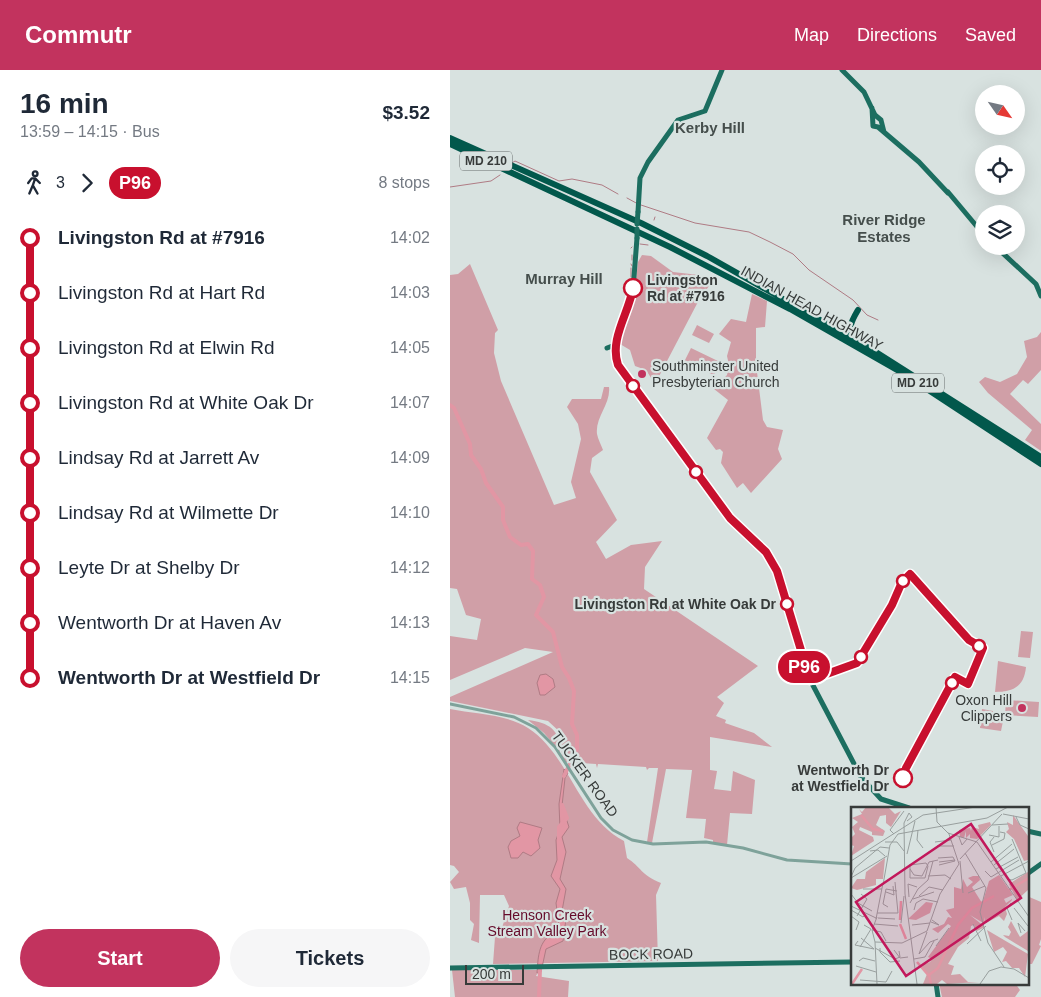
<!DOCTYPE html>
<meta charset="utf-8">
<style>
body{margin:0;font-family:Arial,sans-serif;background:#f6f6f7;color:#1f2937;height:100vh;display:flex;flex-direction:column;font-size:19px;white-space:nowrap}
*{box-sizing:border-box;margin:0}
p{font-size:16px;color:#747a83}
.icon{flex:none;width:28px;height:28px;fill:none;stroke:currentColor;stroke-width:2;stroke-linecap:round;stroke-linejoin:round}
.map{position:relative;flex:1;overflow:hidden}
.sheet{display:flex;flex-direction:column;background:#fff;width:450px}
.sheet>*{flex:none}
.badge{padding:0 10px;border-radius:16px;font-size:18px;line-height:32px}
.needle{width:32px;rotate:124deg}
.buttons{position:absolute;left:525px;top:15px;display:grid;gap:10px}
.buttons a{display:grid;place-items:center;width:50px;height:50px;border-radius:50%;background:#fff;box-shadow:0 5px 20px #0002;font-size:25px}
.scale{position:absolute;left:15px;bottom:12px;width:59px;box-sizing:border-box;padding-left:5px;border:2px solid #373b3a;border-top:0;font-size:14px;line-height:18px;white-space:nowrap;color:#373b3a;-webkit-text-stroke:4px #d8e2e0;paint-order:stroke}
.map>.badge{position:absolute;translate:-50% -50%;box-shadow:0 0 0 2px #fff}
.legs{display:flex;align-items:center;gap:8px;height:55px;padding:0 20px;font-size:16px}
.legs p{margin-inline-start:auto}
.overview{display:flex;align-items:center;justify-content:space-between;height:85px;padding:0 20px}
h1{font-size:28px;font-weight:700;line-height:38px}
.primary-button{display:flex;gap:10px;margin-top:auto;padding:10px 20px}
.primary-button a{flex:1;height:58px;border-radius:30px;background:#c2335e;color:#fff;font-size:20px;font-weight:700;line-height:58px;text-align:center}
.primary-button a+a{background:#f6f6f7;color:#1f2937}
ul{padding:0 20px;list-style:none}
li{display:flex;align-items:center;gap:18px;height:55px;font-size:19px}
li i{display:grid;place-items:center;width:8px;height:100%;margin:0 6px;background:currentColor}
li i::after{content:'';width:12px;height:12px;margin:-6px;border:4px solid;border-radius:50%;background:#fff}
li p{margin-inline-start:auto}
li:first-child i{background:linear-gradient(#0000 50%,currentColor 0)}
li:last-child i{background:linear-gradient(currentColor 50%,#0000 0)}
header{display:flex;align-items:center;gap:30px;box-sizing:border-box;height:70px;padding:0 25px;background:#c2335e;color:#fff}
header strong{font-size:24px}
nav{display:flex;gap:28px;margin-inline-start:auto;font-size:18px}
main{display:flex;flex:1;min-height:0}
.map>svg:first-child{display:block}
.green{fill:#d09fa7}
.water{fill:#e296a4;stroke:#af7b84}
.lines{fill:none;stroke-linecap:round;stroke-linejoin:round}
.stream{stroke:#af7b84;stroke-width:1}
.river{stroke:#e296a4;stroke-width:4}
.minor{stroke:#7ea29a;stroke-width:3}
.major{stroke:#1c6e60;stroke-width:5}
.highway{stroke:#02584c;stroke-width:6}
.major-bridge{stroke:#1c6e60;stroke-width:5}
.line-1-casing{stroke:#fff;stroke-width:11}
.line-1{stroke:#c8102e;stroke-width:8}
.stop-1-dot{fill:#fff;stroke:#c8102e;stroke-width:2.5}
.poi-dot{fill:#c2335e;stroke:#d8e2e0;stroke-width:2}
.labels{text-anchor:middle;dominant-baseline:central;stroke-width:4.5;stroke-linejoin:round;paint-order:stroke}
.shield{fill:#d8e2e0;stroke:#676d6c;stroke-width:1}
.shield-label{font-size:12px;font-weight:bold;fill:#373b3a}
.stop-label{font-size:14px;font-weight:bold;fill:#373b3a;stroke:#d8e2e0;text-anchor:end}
.street-label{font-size:14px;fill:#373b3a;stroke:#d8e2e0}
.poi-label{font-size:14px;fill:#373b3a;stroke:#d8e2e0;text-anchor:start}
.park-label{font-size:14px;fill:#650a2a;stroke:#d8e2e0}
.neighbourhood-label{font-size:15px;font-weight:bold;fill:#454e4c;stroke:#d8e2e0}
.inset-river{fill:none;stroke:#e296a4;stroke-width:2.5}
.inset-road{fill:none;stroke:#989f9e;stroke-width:1}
.view{fill:#c2185b;fill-opacity:0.15;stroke:#c2185b;stroke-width:2.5}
.inset-edge{fill:none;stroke:#373b3a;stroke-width:2.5}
</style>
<header>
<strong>Commutr</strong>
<nav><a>Map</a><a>Directions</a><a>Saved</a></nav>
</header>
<main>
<section class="sheet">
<div class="overview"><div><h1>16 min</h1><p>13:59 – 14:15 · Bus</p></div><b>$3.52</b></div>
<div class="legs"><svg class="icon" aria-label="walk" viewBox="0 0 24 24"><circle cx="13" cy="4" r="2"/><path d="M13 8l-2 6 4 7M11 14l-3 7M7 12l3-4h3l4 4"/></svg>3<svg class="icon" aria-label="forward" viewBox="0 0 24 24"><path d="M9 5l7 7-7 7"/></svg><b class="badge" style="background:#c8102e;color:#fff">P96</b><p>8 stops</p></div>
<ul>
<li><i style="color:#c8102e"></i><b>Livingston Rd at #7916</b><p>14:02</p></li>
<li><i style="color:#c8102e"></i><span>Livingston Rd at Hart Rd</span><p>14:03</p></li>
<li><i style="color:#c8102e"></i><span>Livingston Rd at Elwin Rd</span><p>14:05</p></li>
<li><i style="color:#c8102e"></i><span>Livingston Rd at White Oak Dr</span><p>14:07</p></li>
<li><i style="color:#c8102e"></i><span>Lindsay Rd at Jarrett Av</span><p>14:09</p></li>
<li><i style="color:#c8102e"></i><span>Lindsay Rd at Wilmette Dr</span><p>14:10</p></li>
<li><i style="color:#c8102e"></i><span>Leyte Dr at Shelby Dr</span><p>14:12</p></li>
<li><i style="color:#c8102e"></i><span>Wentworth Dr at Haven Av</span><p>14:13</p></li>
<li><i style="color:#c8102e"></i><b>Wentworth Dr at Westfield Dr</b><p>14:15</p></li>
</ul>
<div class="primary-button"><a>Start</a><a>Tickets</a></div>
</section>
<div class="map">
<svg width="591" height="927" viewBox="0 0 591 927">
<rect width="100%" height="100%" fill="#d8e2e0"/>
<path class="green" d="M192,185l9,1 22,16 26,3 14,6 -13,17 -45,86 -9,-14 -11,-4 -5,-16 -10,-6 14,-44 4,-38z
M20,194l28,66 -3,3 -1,20 7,28 53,124 22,-7 -5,-16 10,-43 -3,-15 -11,-17 5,-8h29l3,-12h5c2,17 -14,30 -12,47 1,5 4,11 6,16l-11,8 -2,14 27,48 -21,22 10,17 25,-14 31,-4 -17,26 -1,22 114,77 -41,31 7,6 -8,13 10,4 -1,3 29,10 18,14 -62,-10v33l7,1 -3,18 17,2 2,-20 22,9 -3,34 -22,-1 -3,32 -14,-2v-3l-9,-2 2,-19 -20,-1 6,-48 -26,-1 -14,74 -5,-1 11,-74h-9l-2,2 -1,-3 -48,-3 -1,4 -1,-4 -30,-2 -4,-6 -1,-23 -13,-12 -98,-20v-4l103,-45 -28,-4 -75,32v-44l27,4 4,-21 -15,-4 -9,-26 -7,-1v-313l8,-1z
M302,224l15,7 -2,26 -9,1v36l7,56 4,7 16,3 -5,19 4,10 -31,34 -8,-10 -6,5 -16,-25 2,-11 -3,-3 -4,1 -9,-12 21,-38 -14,-11 13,-14 2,-10 -2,-9 4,-14 -12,-8 12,-15 15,3z
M247,255l17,9 -5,9 -17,-8z
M591,262v38l-13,14 -5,-4 -13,14 31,30v27l-16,-11 7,-10 -44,-37 -9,-11 6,-5 15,5 17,-8 10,-17 -3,-16 13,-4z
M241,278l29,14 -6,13 -30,-13z
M571,561l12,1 -3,26 -12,-1z
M548,591l28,6c-2,20 -13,25 -31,25z
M556,630l33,2 -1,15 -33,-2z
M0,639c25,5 56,5 78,19 41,26 51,90 96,113l3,17c14,9 14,17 34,25l-5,12 2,66 -165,3 2,-27h4l10,-31 -5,-11h-24l-1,48 -8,-3 3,-16 -4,-4v-17l-4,-16 -12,2 -4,-7 9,-10 -5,-6 -4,-1z
M532,639l11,2 -1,9 11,1 -2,10 -21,-3z
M78,650c21,3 32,9 32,32l-16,-19z
M577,826l14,6v37l-2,6 2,1 -9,18h-2l-3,5z
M2,900h87l-3,6 33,5 -1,16h-113z
M489,913h76l5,7 -5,7h-73z"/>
<path class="water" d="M96,604l7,5 2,8 -10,8h-5l-3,-12 3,-8z
M114,699l4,4 -3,5 -3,28 7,21 -7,10 4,15 -6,27 6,10 -4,22 4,8 -3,22 -17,8 -5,23 -4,1c1,-13 1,-31 14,-38l6,2 3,-3 -4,-31 4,-14 -9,-13 6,-16 -1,-20 4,-11 -1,-25z
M70,752l22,6 -4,12 2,8 -9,8 -8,-4 -5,6h-7l-3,-11 3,-6 9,-5 -3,-8z"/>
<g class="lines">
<path class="stream" d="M62,93l3,-2 44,20 13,-2 30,6 16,9
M0,117l41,-6 9,-6
M177,128l11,6
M191,135l54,18 54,9 21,10 23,12 16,16 44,30 14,15 11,5
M204,150l1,-3
M190,174l8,1
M181,178l1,-1
M182,190v-5
M181,194l1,2
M181,207v-9
M180,213l1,-3
M179,222l1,-5"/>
<path class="river" d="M0,335l4,3 16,36 1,11 10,14 5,14 17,24v13l7,17 11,8 7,-1 5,7 -1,28 8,6 4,12 -8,18 17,17 9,35 7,11 5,13 -2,33 5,11v14l-13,27
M109,769v-12l8,-9 -5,-13
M89,927l1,-28"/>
<path class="minor" d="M0,634l64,13 22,11 19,19 46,71 12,12 19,10 21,4 53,-2 37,6 44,12 65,4"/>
<path class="major" d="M392,0l22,22 11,23 6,5 3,12
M422,38l1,18 5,1 41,35 29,31
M498,122l36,43
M188,142l2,-34 8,-16 30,-42 27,-9 17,-41
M187,168l-4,52 -18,57 4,20 111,151 36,34 7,11 34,111 54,103 20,22 28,9
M545,176l41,38 5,12
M157,278l8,-3
M577,761l14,3
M577,804l14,-10
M0,898l402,-6
M486,913l2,14"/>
<path class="highway" d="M0,68l191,85 66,33 161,91 173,110
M0,74l220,103 120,62 114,65 137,90
M407,268c-10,-10 -6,-16 1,-28"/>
<path class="major-bridge" d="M187,154l1,-12
M187,168v-9"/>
</g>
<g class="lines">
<defs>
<path id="line-1" d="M183,218c-4,25 -24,51 -15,77l112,153 36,34 11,19 33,109 47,-17 35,-58 10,-23 8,-8 59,66 14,8 -15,36 -13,-7 -49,91 -3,10"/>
</defs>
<use href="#line-1" class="line-1-casing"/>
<use href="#line-1" class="line-1"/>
</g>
<g class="stop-1-dot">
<circle cx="183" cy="218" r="9"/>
<circle cx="183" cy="316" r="6"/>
<circle cx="246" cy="402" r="6"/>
<circle cx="453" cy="511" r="6"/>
<circle cx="337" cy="534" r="6"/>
<circle cx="529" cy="576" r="6"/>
<circle cx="411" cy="587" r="6"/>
<circle cx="502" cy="613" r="6"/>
<circle cx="453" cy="708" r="9"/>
</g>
<g class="poi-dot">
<circle cx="192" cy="304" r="5"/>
<circle cx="572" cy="638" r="5"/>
</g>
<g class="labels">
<g class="shield">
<rect x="10" y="81.5" width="52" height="19" rx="4"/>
<rect x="442" y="303.5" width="52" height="19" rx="4"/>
</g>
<g class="shield-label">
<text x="36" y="91">MD 210</text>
<text x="468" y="313">MD 210</text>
</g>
<g class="stop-label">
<text x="197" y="210" text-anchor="start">Livingston<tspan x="197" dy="16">Rd at #7916</tspan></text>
<text x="326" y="534">Livingston Rd at White Oak Dr</text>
<text x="439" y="700">Wentworth Dr<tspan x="439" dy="16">at Westfield Dr</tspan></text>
</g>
<g class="street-label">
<text transform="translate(362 238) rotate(29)">INDIAN HEAD HIGHWAY</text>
<text transform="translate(135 704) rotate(54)">TUCKER ROAD</text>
<text transform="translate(201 884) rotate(-1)">BOCK ROAD</text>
</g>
<g class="poi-label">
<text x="202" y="296">Southminster United<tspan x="202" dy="16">Presbyterian Church</tspan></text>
<text x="562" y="630" text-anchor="end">Oxon Hill<tspan x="562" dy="16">Clippers</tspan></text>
</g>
<g class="park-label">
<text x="97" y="845">Henson Creek<tspan x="97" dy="16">Stream Valley Park</tspan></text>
</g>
<g class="neighbourhood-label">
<text x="260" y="57">Kerby Hill</text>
<text x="434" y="149">River Ridge<tspan x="434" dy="17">Estates</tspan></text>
<text x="114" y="208">Murray Hill</text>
</g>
</g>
<g transform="translate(401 737)">
<rect width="178" height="178" fill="#d8e2e0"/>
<path d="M15,0h22l7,7 6,-3 -10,16 -5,-4v-8l-6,1 -4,9 9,6 -2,5 -11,-1v-3l-12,-5 -1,3 14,7 1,4 -23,15 3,-10 -3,-1v-7l4,-4 -3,-7 6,-5 -6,-4 10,-4 -3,-5 3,3zM162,8l15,21v24l-4,1 -10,-22 -8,-7 3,-3 -2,-7 6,3zM139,15l1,3 -14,14 -7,-1v-4l-4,4v-7l-2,7 -4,-1 -1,-7 11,-2 1,3 1,-4 7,2 -1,-4zM34,51l-2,21h-7v6l-19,5 -6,-2 6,-9h8l1,-7zM177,65v18l-11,10 -8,-16zM148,68l14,20 -9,4 2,4 6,-4v1l-7,7 2,7 -3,7 -5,-5 -13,7 -5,-15 8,-27zM122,69h6l1,4 -8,7 10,16 3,21 -15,-9 15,12 -8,4 -3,-6 -3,1 -2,12 -11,9 -10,17 6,2 -3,9 9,-1 8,8h11l-32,2 -5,-4 -5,4h-14l4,-10 -7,-8 10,-4 2,-3 -4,-2 23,-31 -3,-2 -10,9 -6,-4 12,-5 4,-7 4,1 -6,-8 8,-2v-21l7,2 2,-10 4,8 6,-5 -5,-4zM75,95l7,1 -3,10 -14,7 -8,-1zM160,114l9,16 8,-6v20l-23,-14 -2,-2 6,1 2,-4 -3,-5zM136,123l41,24 -3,23 -6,-9h-7l-6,-7 -4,1 5,-10 -4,-5 -9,5z" fill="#d09fa7"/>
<path class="inset-river" d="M10,8l12,14 10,2M158,83l20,-12M49,113l1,-19M49,117l6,15M66,155l12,14M1,177l10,-15M80,177l-2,-9 9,-7 20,-43 14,-17 22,-12"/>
<path class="inset-road" d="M152,7l26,5M165,10l4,8 9,4M56,14l5,-4 -3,-4 -5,10 1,71 12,90M141,18l16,-1M67,23l-1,10 6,8M97,26l29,9 52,75M43,27l-4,-4 14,-19M138,28l10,2v-11M108,30l3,8 5,-6M161,32l14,34M34,35h12l7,9M84,35l16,-2M141,38l12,-6 1,-6 -5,-1M86,39h17M19,44l8,-1 7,6M143,45l-4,-10 4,-5M114,46l21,35 -6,24 8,31 16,24M56,47l8,-33M87,51l15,-1 2,4 -16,4M109,52l42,-45M0,54l72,-46 53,-8M109,54l3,32M88,55l16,-2M140,55l21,-18M59,57v14h15l3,-12 -2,-3 -16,2M143,58l20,-16M59,62l4,6 8,1 7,-14 9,-2M145,62l22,-12M134,64l6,6 28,-17M77,69l17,-1 6,4M150,69l28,-15M0,70l4,-9 25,-21 9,1M0,71l36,-22M156,72l5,1 14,-7M32,78l7,-40 8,-11 89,-16 21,-11M12,82h19M35,85l8,3 -1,-9M117,86l17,-7M0,87l7,9 14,8M68,89l10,-9 14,3M58,90l-1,-13 9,3M62,92l21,-7M59,96l8,-14 10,-9 5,-19M160,96l-4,5 5,12M0,99l25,12M37,100l-5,-3 3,-15 11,2M163,101l14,18M0,103l12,7 2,-2M63,103l2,-7 7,-4 15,3M26,106h21l-3,-31M0,109l8,6 -3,8M6,109l10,-17 -6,-5M27,111l17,1M25,112l7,-36M80,115l8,3 -7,-5M50,116l3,-27M23,117l24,2M122,117l8,17M61,118l18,-2M21,123l9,2 5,9M170,126l-3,-10 7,8M7,134l-3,4 19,4 -13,-11M24,135l27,1 25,-12 13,-37 19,-30 -10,-30 -12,-12 -1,-15M24,135l2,42M24,135l-3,-12 5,-13M116,137l19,-18M85,139l13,-18M9,140l11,-18 -7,-4M24,141l20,11 5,-2 -1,-6M29,141v4l10,10 10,-1M43,143l6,8 8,-1M68,147l11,-12 8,-3M68,147l8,-22M63,152l11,-2 9,-16M8,154l4,-3 12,3M5,159l20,6M9,173l26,2 6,-11M129,177l9,-13 12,-4 13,2 15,9"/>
<path class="view" d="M120,17l50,74 -115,78 -50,-74z"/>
<rect width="178" height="178" class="inset-edge"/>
</g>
</svg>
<div class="buttons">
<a><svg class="needle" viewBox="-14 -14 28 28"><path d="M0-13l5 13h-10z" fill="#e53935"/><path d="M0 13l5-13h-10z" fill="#747a83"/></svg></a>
<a><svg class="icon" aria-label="locate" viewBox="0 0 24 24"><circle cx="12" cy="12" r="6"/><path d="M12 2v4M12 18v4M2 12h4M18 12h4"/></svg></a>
<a><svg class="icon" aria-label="layers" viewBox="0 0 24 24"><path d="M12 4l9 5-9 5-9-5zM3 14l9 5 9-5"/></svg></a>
</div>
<div class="scale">200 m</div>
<b class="badge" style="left:354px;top:597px;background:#c8102e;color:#fff">P96</b>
</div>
</main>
